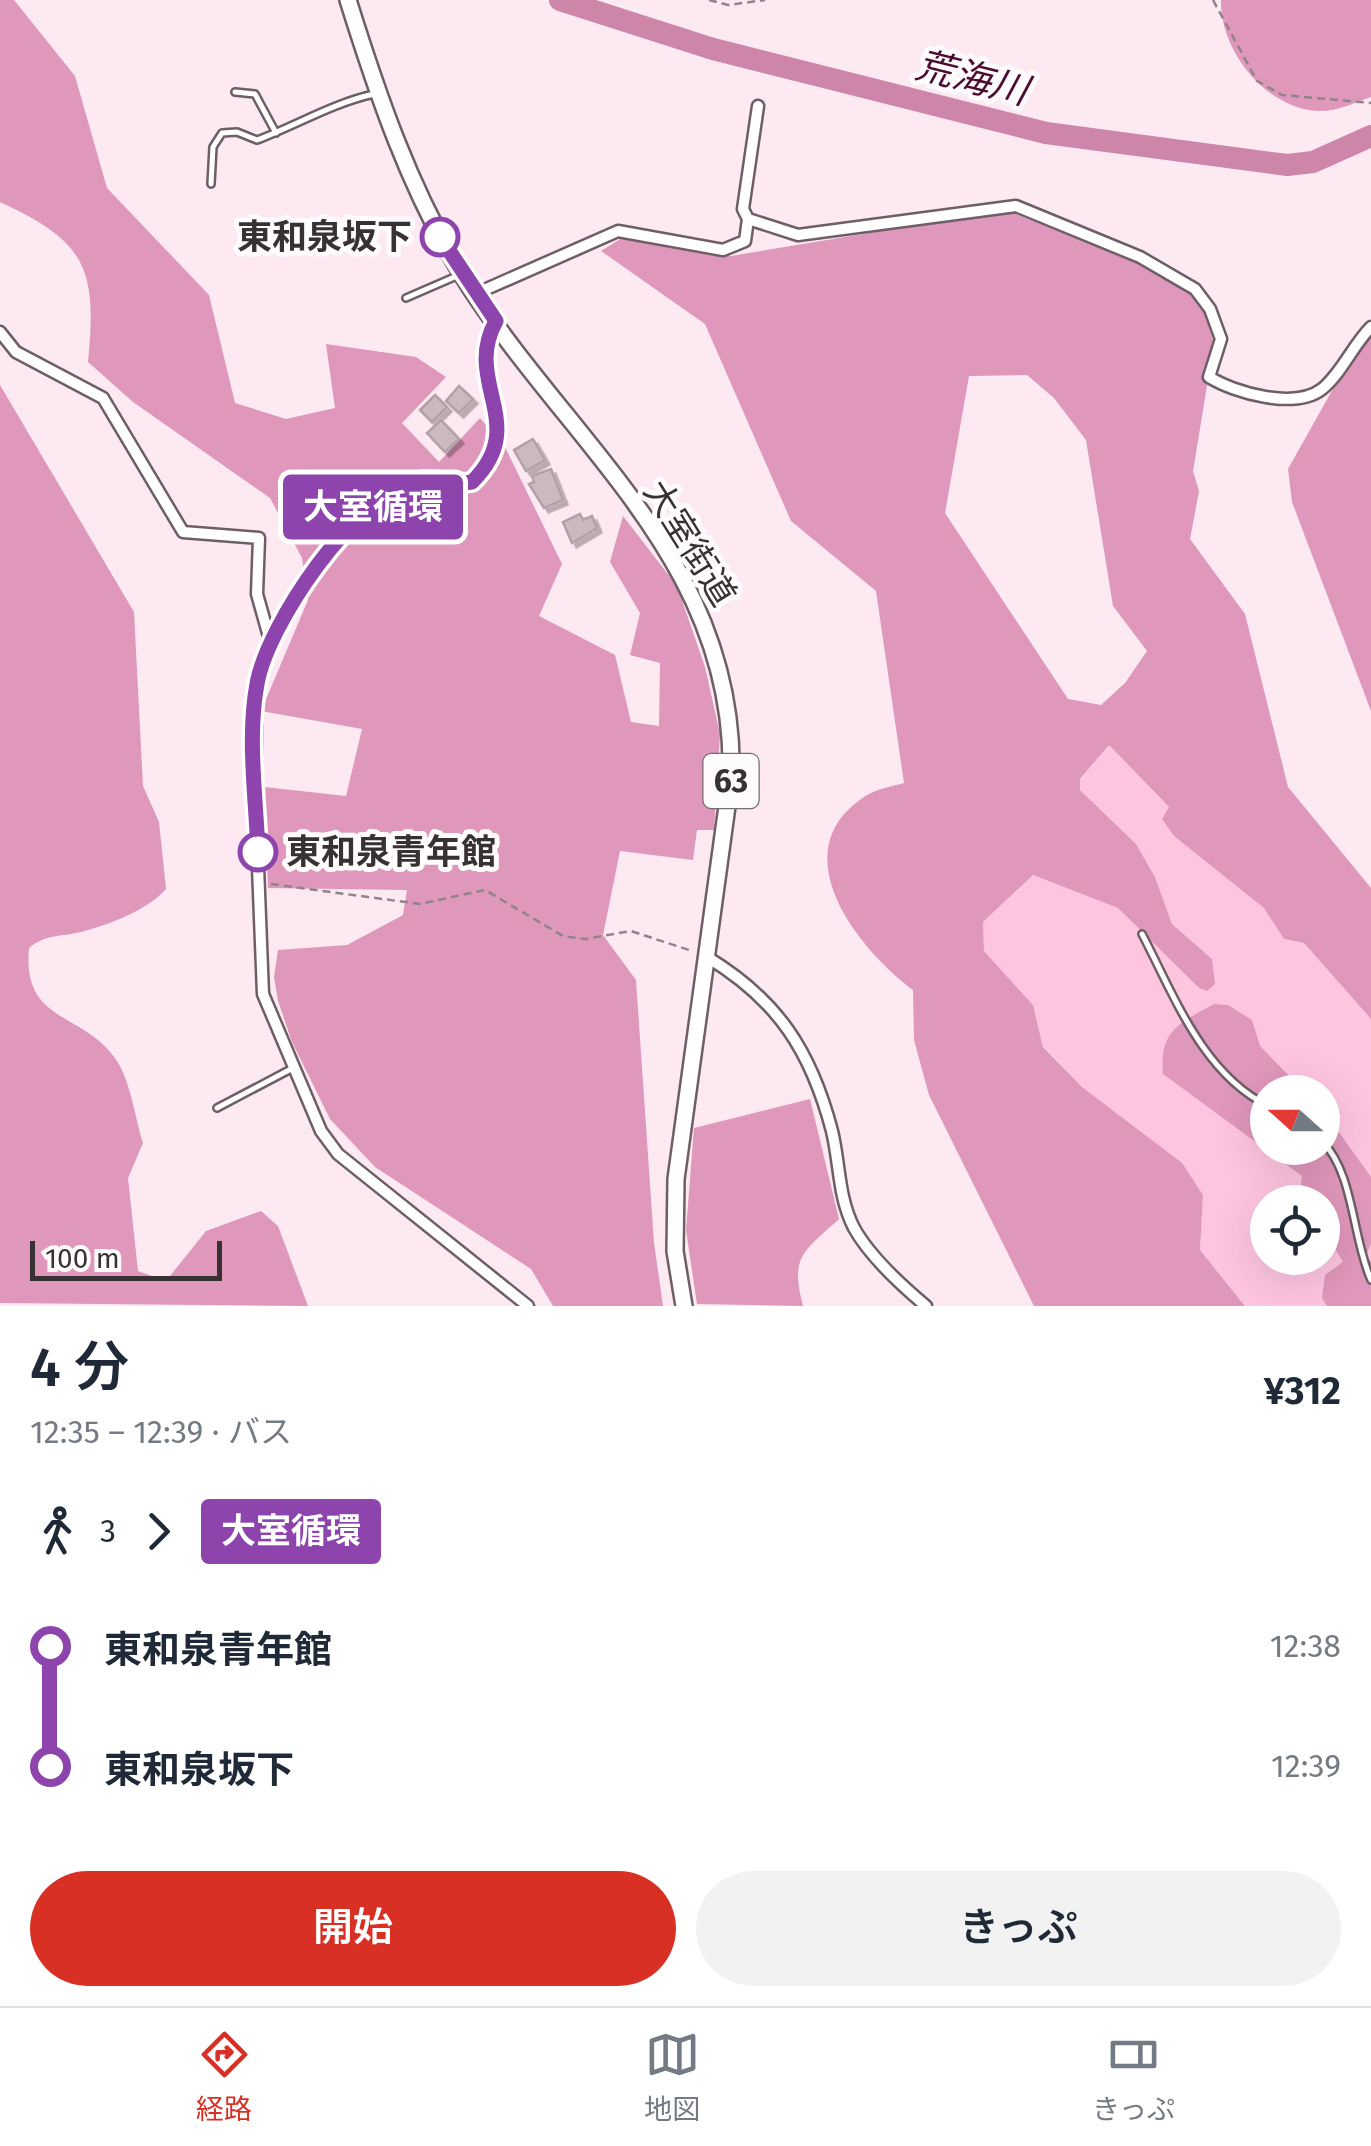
<!DOCTYPE html>
<html lang="ja">
<meta charset="utf-8">
<style>
body{margin:0;font-family:"Fira Sans","Noto Sans JP",sans-serif;background:#f2f2f3;color:#1f2937;height:100vh;display:flex;flex-direction:column;font-size:38px;white-space:nowrap}
*{box-sizing:border-box;margin:0}
p{font-size:32px;color:#747a83}
.icon{flex:none;width:55px;height:55px;fill:none;stroke:currentColor;stroke-width:2;stroke-linecap:round;stroke-linejoin:round}
.map{position:relative;height:1306px;overflow:hidden}
.panel{display:flex;flex-direction:column;background:#fff;flex:1}
.panel>*{flex:none}
.badge{padding:0 20px;border-radius:8px;font-size:35px;line-height:65px}
.needle{width:65px;rotate:291deg}
.buttons{position:absolute;left:1250px;top:1075px;display:grid;gap:20px}
.buttons a{display:grid;place-items:center;width:90px;height:90px;border-radius:50%;background:#fff;box-shadow:0 10px 40px #0002;font-size:50px}
.scale{position:absolute;left:30px;bottom:25px;width:192px;box-sizing:border-box;padding-left:10px;border:5px solid #383134;border-top:0;font-size:28px;line-height:35px;white-space:nowrap;color:#383134;-webkit-text-stroke:8px #fefbfc;paint-order:stroke}
.map>.badge{position:absolute;translate:-50% -50%;box-shadow:0 0 0 5px #fff}
.legs{display:flex;align-items:center;gap:15px;height:110px;padding:0 30px;font-size:32px}
.legs p{margin-inline-start:auto}
.head{display:flex;align-items:center;justify-content:space-between;height:170px;padding:0 30px}
h1{font-size:55px;font-weight:600;line-height:75px}
.button{display:flex;gap:20px;margin-top:auto;padding:20px 30px}
.button a{flex:1;height:115px;border-radius:60px;background:#d93025;color:#fff;font-size:40px;font-weight:600;line-height:115px;text-align:center}
.button a+a{background:#f2f2f3;color:#1f2937}
ul{padding:0 30px;list-style:none}
li{display:flex;align-items:center;gap:35px;height:120px;font-size:38px}
li i{display:grid;place-items:center;width:15px;height:100%;margin:0 12px;background:currentColor}
li i::after{content:'';width:25px;height:25px;margin:-12px;border:8px solid;border-radius:50%;background:#fff}
li p{margin-inline-start:auto}
li:first-child i{background:linear-gradient(#0000 50%,currentColor 0)}
li:last-child i{background:linear-gradient(currentColor 50%,#0000 0)}
.dock{display:flex;justify-content:space-around;align-items:center;height:140px;border-top:2px solid #e0e1e3;background:#fff;font-size:28px;color:#747a83}
.dock a{display:grid;justify-items:center;gap:5px}
.dock .selected{color:#d93025}
.map>svg:first-child{display:block}
.green{fill:#fec5e1;fill-rule:evenodd}
.forest{fill:#e097bc;fill-rule:evenodd}
.lines{fill:none;stroke-linecap:round;stroke-linejoin:round}
.river{stroke:#cd85aa;stroke-width:22}
.building{fill:#cbb9c1;stroke:#b2a0a9;stroke-width:2.5;filter:url(#shadow)}
.service-casing{stroke:#6e5e66;stroke-width:10}
.minor-casing{stroke:#6e5e66;stroke-width:15}
.primary-casing{stroke:#6e5e66;stroke-width:20}
.path{stroke:#908489;stroke-width:2.5;stroke-dasharray:8 5;stroke-linecap:butt}
.service{stroke:#fff;stroke-width:5}
.minor{stroke:#fff;stroke-width:10}
.primary{stroke:#fff;stroke-width:15}
.line-1-casing{stroke:#fff;stroke-width:22}
.line-1{stroke:#8e44ad;stroke-width:15}
.stop-1-dot{fill:#fff;stroke:#8e44ad;stroke-width:5}
.labels{text-anchor:middle;dominant-baseline:central;stroke-width:10;stroke-linejoin:round;paint-order:stroke}
.shield{fill:#fefbfc;stroke:#736e70;stroke-width:2.5}
.shield-label{font-size:32px;font-weight:bold;fill:#383134}
.stop-label{font-size:35px;font-weight:bold;fill:#383134;stroke:#fefbfc;text-anchor:end}
.street-label{font-size:35px;fill:#383134;stroke:#fefbfc}
.water-label{font-size:38px;font-style:italic;fill:#4c0d34;stroke:#fefbfc}
</style>
<div class="map">
<svg width="1371" height="1306" viewBox="0 0 1371 1306">
<defs>
<filter id="shadow"><feDropShadow dx="4.5" dy="4.5" stdDeviation="0" flood-color="#0004"/></filter>
</defs>
<rect width="100%" height="100%" fill="#fce9f1"/>
<path class="green" d="M1109,745l60,62 5,29 91,72 19,31 20,4 67,76v287h-126l-45,-56 3,-55 -21,-31 -100,-77 -39,-41 -10,-41 -49,-54 -1,-29 50,-47 85,33 81,80 13,-29 -40,-35 -17,-47 -19,-33 -56,-54v-10zM1268,1092h54v56h-54zM1268,1202h54v56h-54z"/>
<path class="forest" d="M0,0h14l61,76 32,112 102,107 26,108 51,16 49,-11 -9,-64 90,13 30,20 -44,46 37,39 41,-44 25,29 57,117 -23,52 76,39 16,67 28,4 1,-63 -30,-8 10,-42 -30,-51 13,-46 54,70 28,81 15,67 -6,96h-17l-4,30 -73,-9 -17,84 33,45 18,263 9,63h-110l-22,-37 -156,-102 -45,-48 -38,-77 -14,-41 -4,-24 4,-27 69,-5 56,-30 4,-25 -139,-2 -4,-101 82,9 16,-67 -101,-18 47,-111 -6,-42 -32,-60 -137,-96 -45,-40c9,-93 -1,-120 -88,-160z
M1221,0h150v97c-18,6 -34,15 -54,14 -51,-3 -97,-60 -96,-111z
M990,213h23l118,47 59,33 14,18 10,32 -21,128 6,20 -9,48 55,75 43,173 83,101v131l-67,-76 -20,-4 -20,-31 -90,-72 -12,-17 7,-12 -60,-62 -29,34v11l56,54 19,33 17,47 40,35 3,25 -8,7 -8,-3 -81,-80 -85,-33 -50,47 1,29 49,54 10,42 39,40 100,76 21,32 -3,55 45,56h-211l-105,-211 -15,-55 -1,-50c-56,-42 -134,-140 -46,-195 10,-6 26,-9 37,-12l-28,-192 -85,-70 -86,-197 -104,-73 21,-13 109,18zM1027,375l27,23 32,42 27,166 34,45 -22,32 -24,22 -33,-6 -123,-186 24,-137z
M1371,334v377l-79,-209 -4,-33 69,-123z
M0,385l134,227 9,174 16,36 7,67c-18,21 -58,36 -85,43 -21,5 -35,2 -52,16 -7,77 54,62 88,113 14,22 18,57 26,82l-15,35 10,93 28,10 40,-50 55,-20 17,15 30,80 -308,-3z
M1214,1004l14,1 24,15 8,26 45,46h-37v56h54l1,-38 48,67v67l-5,11 5,7v44h-44l-5,-8 3,-23 18,-13 -20,-33 -1,-27h-16l-6,-9 2,-17 -139,-102c-4,-43 16,-51 51,-70z
M810,1099l29,120c-36,33 -49,37 -36,87l-106,-2 -11,-74 8,-102z"/>
<g class="lines">
<path class="river" d="M560,0l153,49 333,84 241,32 26,-3 58,-26"/>
</g>
<path class="building" d="M459,386l14,13 -14,14 -13,-12z
M435,395l12,12 -15,15 -12,-12z
M441,420l18,19 -14,13 -18,-19z
M533,439l12,21 -19,11 -12,-21z
M551,469l12,31 -19,8 -15,-24 5,-2 -2,-6z
M580,514l3,6 9,-4 5,12 -25,15 -9,-21z"/>
<g class="lines">
<defs>
<path id="service" d="M235,92l20,2 21,39
M211,184l2,-37 9,-14 15,-1 20,8c40,-15 76,-37 117,-46
M406,298l53,-23
M1142,934c32,61 60,139 126,172
M217,1108l76,-40
M1322,1141c32,32 30,96 49,139"/>
<path id="minor" d="M758,106l-15,103 5,10 50,16 218,-29 124,51 55,32 15,20 11,30 -12,38c26,16 86,33 113,12 19,-15 31,-44 49,-62
M475,294l143,-63 105,19 22,-9 3,-22
M496,321c-31,55 24,93 -10,146 -16,25 -38,15 -62,14 -10,0 -26,8 -36,13 -56,32 -108,128 -131,186l-2,111 8,203 58,137 17,23 190,152
M0,332l16,20 87,46 80,134 76,6 -2,56 14,50
M707,957c71,43 104,94 125,174 8,33 6,66 22,97 16,29 47,57 72,78"/>
<path id="primary" d="M348,0c30,96 61,187 113,273 105,170 276,286 270,504l-55,402 -1,72 9,55"/>
</defs>
<use href="#service" class="service-casing"/>
<use href="#minor" class="minor-casing"/>
<use href="#primary" class="primary-casing"/>
<path class="path" d="M709,0l19,5 37,-5
M1213,0l44,81 25,14 89,8
M271,884l149,20 65,-14 78,46 22,3 46,-8 61,20"/>
<use href="#service" class="service"/>
<use href="#minor" class="minor"/>
<use href="#primary" class="primary"/>
</g>
<g class="lines">
<defs>
<path id="line-1" d="M258,852c-2,-54 -11,-115 -1,-168 10,-59 99,-192 162,-203 16,-3 35,4 53,1 59,-58 -10,-100 24,-161l-56,-84"/>
</defs>
<use href="#line-1" class="line-1-casing"/>
<use href="#line-1" class="line-1"/>
</g>
<g class="stop-1-dot">
<circle cx="440" cy="237" r="18"/>
<circle cx="258" cy="852" r="18"/>
</g>
<g class="labels">
<rect class="shield" x="703.5" y="754" width="55" height="54" rx="8"/>
<g class="shield-label">
<text x="731" y="781">63</text>
</g>
<g class="stop-label">
<text x="412" y="237">東和泉坂下</text>
<text x="286" y="852" text-anchor="start">東和泉青年館</text>
</g>
<g class="street-label">
<text transform="translate(690 543) rotate(58)">大室街道</text>
</g>
<g class="water-label">
<text transform="translate(972 78) rotate(14)">荒海川</text>
</g>
</g>
</svg>
<div class="buttons">
<a><svg class="needle" viewBox="-14 -14 28 28"><path d="M0-13l5 13h-10z" fill="#e53935"/><path d="M0 13l5-13h-10z" fill="#747a83"/></svg></a>
<a><svg class="icon" aria-label="locate" viewBox="0 0 24 24"><circle cx="12" cy="12" r="6"/><path d="M12 2v4M12 18v4M2 12h4M18 12h4"/></svg></a>
</div>
<div class="scale">100 m</div>
<b class="badge" style="left:373px;top:507px;background:#8e44ad;color:#fff">大室循環</b>
</div>
<section class="panel">
<div class="head"><div><h1>4 分</h1><p>12:35 – 12:39 · バス</p></div><b>¥312</b></div>
<div class="legs"><svg class="icon" aria-label="walk" viewBox="0 0 24 24"><circle cx="13" cy="4" r="2"/><path d="M13 8l-2 6 4 7M11 14l-3 7M7 12l3-4h3l4 4"/></svg>3<svg class="icon" aria-label="forward" viewBox="0 0 24 24"><path d="M9 5l7 7-7 7"/></svg><b class="badge" style="background:#8e44ad;color:#fff">大室循環</b></div>
<ul>
<li><i style="color:#8e44ad"></i><b>東和泉青年館</b><p>12:38</p></li>
<li><i style="color:#8e44ad"></i><b>東和泉坂下</b><p>12:39</p></li>
</ul>
<div class="button"><a>開始</a><a>きっぷ</a></div>
</section>
<nav class="dock">
<a class="selected"><svg class="icon" aria-label="directions" viewBox="0 0 24 24"><path d="M12 3l9 9-9 9-9-9zM9 14v-3h6M13 9l2 2-2 2"/></svg>経路</a>
<a><svg class="icon" aria-label="map" viewBox="0 0 24 24"><path d="M3 6l6-2 6 2 6-2v14l-6 2-6-2-6 2zM9 4v14M15 6v14"/></svg>地図</a>
<a><svg class="icon" aria-label="tickets" viewBox="0 0 24 24"><path d="M3 7h18v10H3zM15 7v10"/></svg>きっぷ</a>
</nav>
